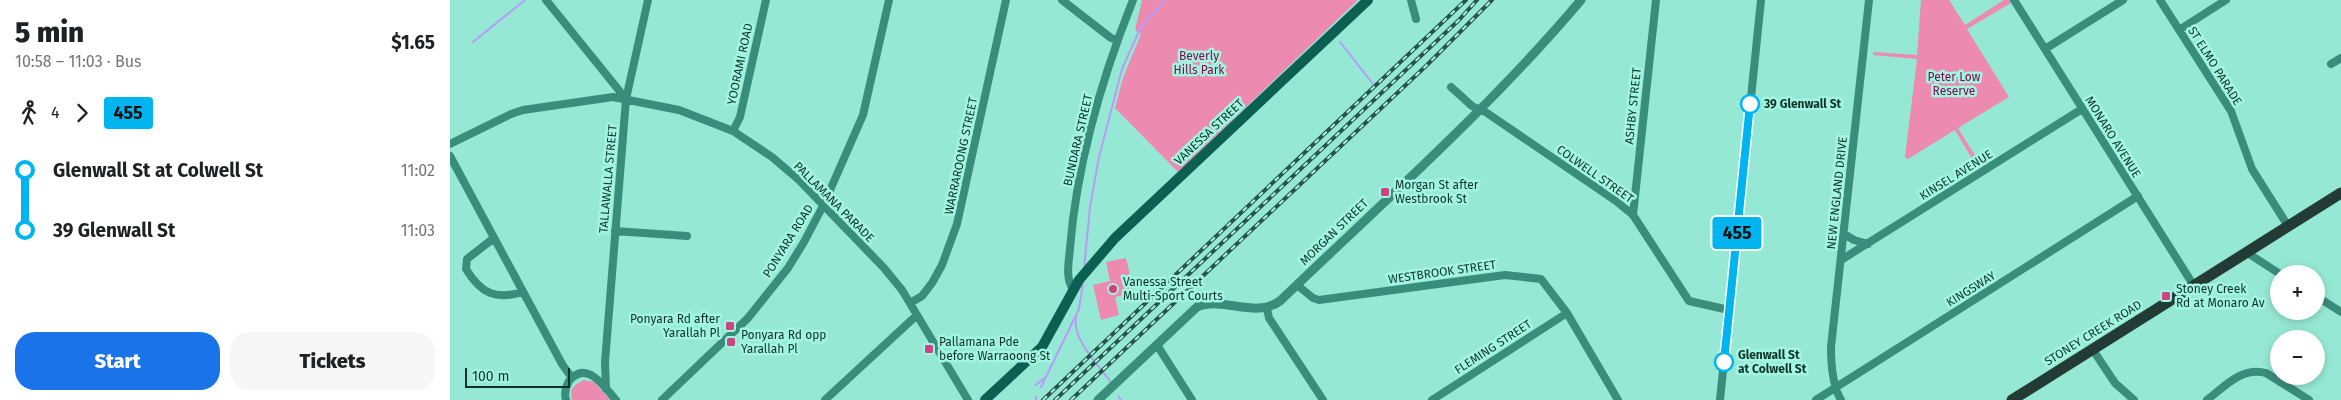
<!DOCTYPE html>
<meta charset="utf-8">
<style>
body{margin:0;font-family:"Fira Sans",sans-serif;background:#f6f6f6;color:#202124;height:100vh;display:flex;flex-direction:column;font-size:19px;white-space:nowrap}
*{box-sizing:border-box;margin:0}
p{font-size:16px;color:#757577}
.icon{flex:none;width:28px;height:28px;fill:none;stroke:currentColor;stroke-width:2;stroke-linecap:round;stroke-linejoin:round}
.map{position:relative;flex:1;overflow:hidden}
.panel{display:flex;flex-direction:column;background:#fff;width:450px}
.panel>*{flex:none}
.badge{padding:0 10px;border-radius:4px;font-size:18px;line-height:32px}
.tools{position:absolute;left:1820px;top:265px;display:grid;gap:10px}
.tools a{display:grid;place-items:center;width:55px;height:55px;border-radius:50%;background:#fff;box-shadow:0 2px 8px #0003;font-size:25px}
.scale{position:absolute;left:15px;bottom:12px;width:105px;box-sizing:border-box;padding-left:5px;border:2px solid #0f332b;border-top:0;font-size:14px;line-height:18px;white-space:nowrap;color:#0f332b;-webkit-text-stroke:4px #a2f6e1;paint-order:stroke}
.map>.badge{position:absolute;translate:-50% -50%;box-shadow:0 0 0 2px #fff}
.legs{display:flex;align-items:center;gap:8px;height:55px;padding:0 15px;font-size:16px}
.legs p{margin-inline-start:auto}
.head{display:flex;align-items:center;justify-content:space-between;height:85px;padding:0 15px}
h1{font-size:28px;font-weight:800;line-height:38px}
.button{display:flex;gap:10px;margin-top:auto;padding:10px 15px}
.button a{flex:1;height:58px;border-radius:20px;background:#1a73e8;color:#fff;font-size:20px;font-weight:800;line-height:58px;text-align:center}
.button a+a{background:#f6f6f6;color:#202124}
ul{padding:0 15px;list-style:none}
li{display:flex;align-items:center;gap:18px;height:60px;font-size:19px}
li i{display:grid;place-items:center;width:8px;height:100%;margin:0 6px;background:currentColor}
li i::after{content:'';width:12px;height:12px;margin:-6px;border:4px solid;border-radius:50%;background:#fff}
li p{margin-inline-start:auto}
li:first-child i{background:linear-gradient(#0000 50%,currentColor 0)}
li:last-child i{background:linear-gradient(currentColor 50%,#0000 0)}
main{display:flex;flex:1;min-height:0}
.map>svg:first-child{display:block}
.green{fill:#ec8aaf}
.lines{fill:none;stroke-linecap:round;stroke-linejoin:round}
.stream{stroke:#b79cf8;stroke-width:2}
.minor{stroke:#398d7b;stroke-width:8}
.tertiary{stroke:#398d7b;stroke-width:9}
.secondary{stroke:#0b6051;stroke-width:10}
.primary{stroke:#233b35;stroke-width:11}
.rail-casing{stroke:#275349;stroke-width:4}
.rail{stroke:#a2f6e1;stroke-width:2;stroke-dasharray:5.5;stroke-linecap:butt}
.line-1-casing{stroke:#fff;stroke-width:11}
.line-1{stroke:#00b5ef;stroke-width:8}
.stop-1-dot{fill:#fff;stroke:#00b5ef;stroke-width:2.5}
.poi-dot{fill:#cc4481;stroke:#a2f6e1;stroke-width:2}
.labels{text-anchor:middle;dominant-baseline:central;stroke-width:5;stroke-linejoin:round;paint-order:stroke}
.park-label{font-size:12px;fill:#87084d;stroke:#a2f6e1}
.street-label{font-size:12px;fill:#0f332b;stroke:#a2f6e1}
.stop-label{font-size:12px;font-weight:bold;fill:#0f332b;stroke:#a2f6e1;text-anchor:start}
.poi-label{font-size:12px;fill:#0f332b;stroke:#a2f6e1;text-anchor:start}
</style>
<main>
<section class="panel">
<div class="head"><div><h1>5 min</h1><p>10:58 – 11:03 · Bus</p></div><b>$1.65</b></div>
<div class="legs"><svg class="icon" aria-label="walk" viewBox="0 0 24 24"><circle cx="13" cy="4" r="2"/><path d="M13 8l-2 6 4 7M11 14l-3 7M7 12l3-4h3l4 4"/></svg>4<svg class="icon" aria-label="forward" viewBox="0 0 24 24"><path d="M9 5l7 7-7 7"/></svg><b class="badge" style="background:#00b5ef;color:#111">455</b></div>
<ul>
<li><i style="color:#00b5ef"></i><b>Glenwall St at Colwell St</b><p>11:02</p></li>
<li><i style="color:#00b5ef"></i><b>39 Glenwall St</b><p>11:03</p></li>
</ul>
<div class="button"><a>Start</a><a>Tickets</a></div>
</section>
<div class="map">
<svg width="1891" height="400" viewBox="0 0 1891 400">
<rect width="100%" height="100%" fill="#95e9d4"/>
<path class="green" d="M692,0h216l-180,172 -63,-64 8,-30 18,-44 -6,-4z
M1471,0h28l16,25 39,-25h5l2,3 -44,26 42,68 -51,31 23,37 -4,2 -22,-37 -47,29 -3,-2 12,-98 -44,-4v-3l44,3z
M676,258l8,35 -19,4 4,18 -18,5 -8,-35 17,-4 -4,-19z
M134,380l10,2 16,18h-38c-3,-12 2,-15 12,-20z"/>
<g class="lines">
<path class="stream" d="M23,42l52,-42
M890,42l33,42
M634,269l6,-62 9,-50 23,-88 18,-40 25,-29
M626,317c-4,23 22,47 34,64
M586,385l8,-7
M591,387l38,-78 4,-26
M668,396l3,4
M586,400v-3"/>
<path class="minor" d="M96,0l80,99
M612,0l49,38 6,2
M961,0l5,19
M1564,0l180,286
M1710,0l71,111 21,58 36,57
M1729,30l47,-30
M1595,49l78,-49
M1881,64l10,-6
M1001,87l21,19 15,7 129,88 17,14 56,86 40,9
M283,131l7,-14 26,-117
M0,144l61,-30 12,-4 90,-13 66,13 54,21 39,26 27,23 85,88 18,22 66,110
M0,156l112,208 10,14
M1183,215l23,-215
M165,231l72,5
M1394,234l10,6 14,4
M44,238l-27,21 -1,10c15,25 30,31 57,23
M1796,252l34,22
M1391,260l241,-151
M847,285l16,13 6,2 186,-25 36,4 26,34 51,87
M623,289c-8,-11 -4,-28 -3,-41 7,-86 31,-168 63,-248
M1866,296l25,16
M460,303l12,-7 10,-13 10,-18 15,-41 49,-224
M817,309l2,9 54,82
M707,345l35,55
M1643,350l22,33 19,17
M156,389l-1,-27 21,-263 22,-99
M116,400c-2,-7 -1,-12 3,-19 18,-22 35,6 47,19
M212,400l86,-82 40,-50 16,-26 20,-38 39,-89 26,-115
M375,400l92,-85
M982,400l135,-87
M1270,400l41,-400
M1366,400l322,-204
M1391,400c-9,-15 -10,-36 -10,-53l38,-347
M1757,400c17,-13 35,-34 59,-27l43,27"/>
<path class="tertiary" d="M648,400l99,-93c27,-11 58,12 83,-6 102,-98 209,-192 301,-301"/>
<path class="secondary" d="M535,400l57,-53 37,-67 36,-42 253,-238"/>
<path class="primary" d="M1562,400l329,-207"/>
<defs>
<path id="rail" d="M593,400l423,-400
M605,400l404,-380 18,-20
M621,400l356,-335 65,-65"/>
</defs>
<use href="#rail" class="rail-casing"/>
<use href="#rail" class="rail"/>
</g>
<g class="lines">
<defs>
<path id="line-1" d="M1274,362l26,-258"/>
</defs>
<use href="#line-1" class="line-1-casing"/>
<use href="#line-1" class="line-1"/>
</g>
<g class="stop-1-dot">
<circle cx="1300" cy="104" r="9"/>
<circle cx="1274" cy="362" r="9"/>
</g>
<g class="poi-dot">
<rect x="930" y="187" width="10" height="10" rx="2.5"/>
<circle cx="663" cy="289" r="5"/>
<rect x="1711" y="291" width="10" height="10" rx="2.5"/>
<rect x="275" y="321" width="10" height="10" rx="2.5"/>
<rect x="276" y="337" width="10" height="10" rx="2.5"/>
<rect x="474" y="344" width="10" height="10" rx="2.5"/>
</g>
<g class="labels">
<g class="park-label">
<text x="749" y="56">Beverly<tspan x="749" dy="14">Hills Park</tspan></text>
<text x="1504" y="77">Peter Low<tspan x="1504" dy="14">Reserve</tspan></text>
</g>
<g class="street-label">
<text transform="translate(290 64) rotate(-78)">YOORAMI ROAD</text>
<text transform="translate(1765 66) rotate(58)">ST ELMO PARADE</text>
<text transform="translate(1183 106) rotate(-84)">ASHBY STREET</text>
<text transform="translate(759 132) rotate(-43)">VANESSA STREET</text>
<text transform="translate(1663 137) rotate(58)">MONARO AVENUE</text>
<text transform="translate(628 140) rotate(-77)">BUNDARA STREET</text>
<text transform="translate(511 156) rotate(-78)">WARRAROONG STREET</text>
<text transform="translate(1145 174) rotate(35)">COLWELL STREET</text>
<text transform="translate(1506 175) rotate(-32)">KINSEL AVENUE</text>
<text transform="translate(158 179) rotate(-85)">TALLAWALLA STREET</text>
<text transform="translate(1387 193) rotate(-84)">NEW ENGLAND DRIVE</text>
<text transform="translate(384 202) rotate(45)">PALLAMANA PARADE</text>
<text transform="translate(884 232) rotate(-44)">MORGAN STREET</text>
<text transform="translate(338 241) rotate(-58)">PONYARA ROAD</text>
<text transform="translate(992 272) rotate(-8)">WESTBROOK STREET</text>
<text transform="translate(1521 289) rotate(-32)">KINGSWAY</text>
<text transform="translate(1643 333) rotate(-32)">STONEY CREEK ROAD</text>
<text transform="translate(1043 347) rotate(-33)">FLEMING STREET</text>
</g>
<g class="stop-label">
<text x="1314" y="104">39 Glenwall St</text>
<text x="1288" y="355">Glenwall St<tspan x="1288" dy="14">at Colwell St</tspan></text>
</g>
<g class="poi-label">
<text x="945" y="185">Morgan St after<tspan x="945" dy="14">Westbrook St</tspan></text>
<text x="673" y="282">Vanessa Street<tspan x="673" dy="14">Multi-Sport Courts</tspan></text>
<text x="1726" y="289">Stoney Creek<tspan x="1726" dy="14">Rd at Monaro Av</tspan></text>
<text x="270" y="319" text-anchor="end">Ponyara Rd after<tspan x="270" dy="14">Yarallah Pl</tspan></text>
<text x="291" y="335">Ponyara Rd opp<tspan x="291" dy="14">Yarallah Pl</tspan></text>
<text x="489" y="342">Pallamana Pde<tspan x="489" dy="14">before Warraoong St</tspan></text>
</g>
</g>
</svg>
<div class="tools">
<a>+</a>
<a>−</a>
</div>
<div class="scale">100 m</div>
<b class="badge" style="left:1287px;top:233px;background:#00b5ef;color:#111">455</b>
</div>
</main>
